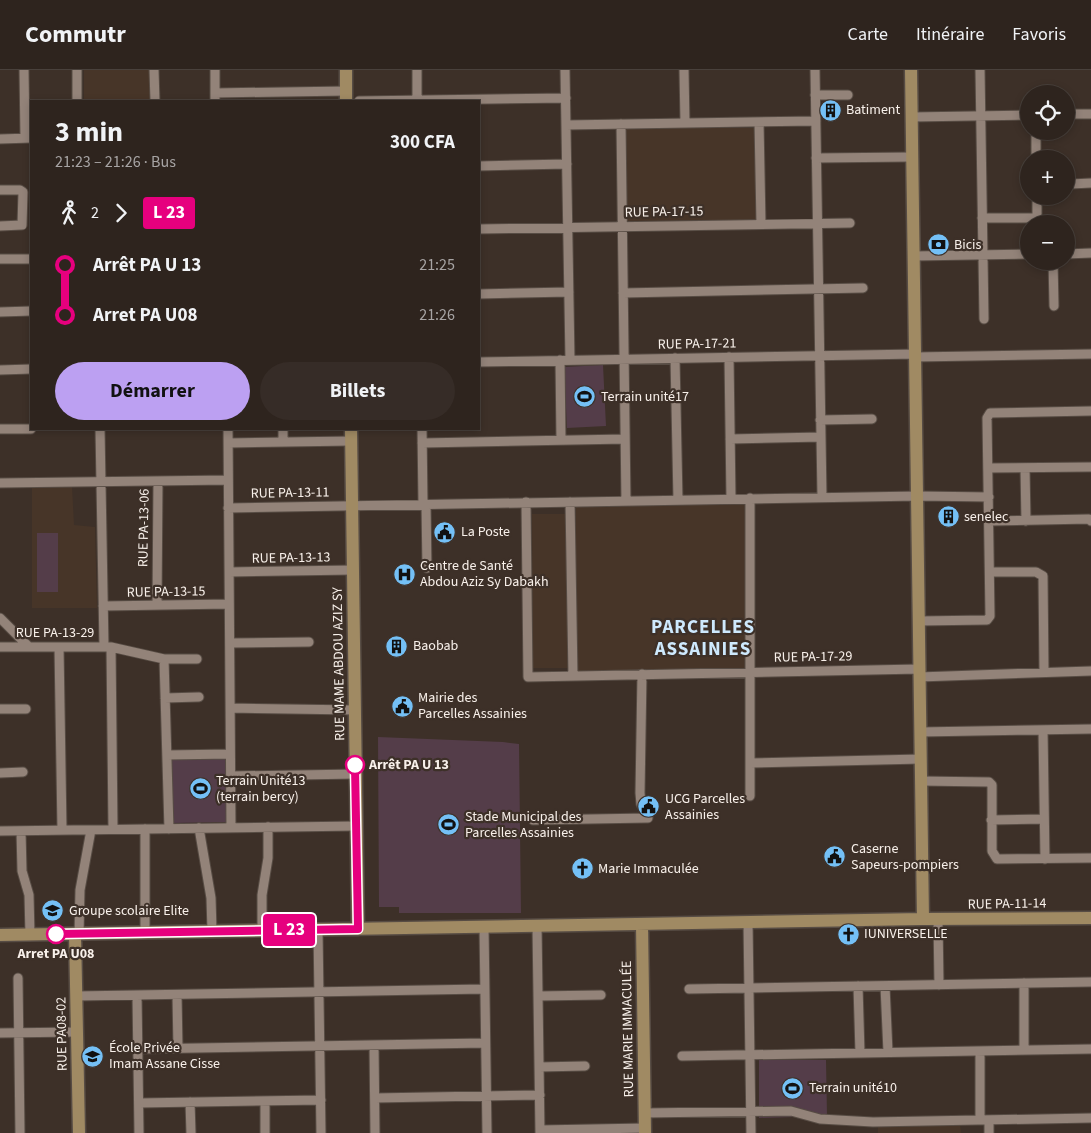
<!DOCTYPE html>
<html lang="fr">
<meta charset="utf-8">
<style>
body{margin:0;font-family:"Source Sans 3",sans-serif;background:#362c27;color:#f1f3f6;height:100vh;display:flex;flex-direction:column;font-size:19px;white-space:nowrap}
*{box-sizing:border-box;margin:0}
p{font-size:16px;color:#a7a4a4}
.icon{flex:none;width:28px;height:28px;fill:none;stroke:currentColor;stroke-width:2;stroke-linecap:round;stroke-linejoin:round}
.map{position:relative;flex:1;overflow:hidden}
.drawer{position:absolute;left:30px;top:30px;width:450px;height:330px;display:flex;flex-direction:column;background:#2e241e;border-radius:0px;box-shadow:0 2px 8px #0003,0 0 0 1px #49413c}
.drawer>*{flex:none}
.badge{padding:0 10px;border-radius:4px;font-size:18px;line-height:32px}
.tools{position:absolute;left:1020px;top:15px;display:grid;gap:10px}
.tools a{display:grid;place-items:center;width:55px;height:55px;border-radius:50%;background:#2e241e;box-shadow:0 2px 8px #0003,0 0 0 1px #49413c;font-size:25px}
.map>.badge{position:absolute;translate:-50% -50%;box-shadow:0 0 0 2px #fff}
.legs{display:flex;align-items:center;gap:8px;height:55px;padding:0 25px;font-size:16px}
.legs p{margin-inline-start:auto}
.summary{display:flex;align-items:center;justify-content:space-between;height:85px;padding:0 25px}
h1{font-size:28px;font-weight:700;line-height:38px}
.cta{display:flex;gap:10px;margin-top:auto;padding:10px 25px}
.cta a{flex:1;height:58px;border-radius:30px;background:#bca0f2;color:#111;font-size:20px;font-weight:700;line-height:58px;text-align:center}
.cta a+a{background:#362c27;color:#f1f3f6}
ul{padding:0 25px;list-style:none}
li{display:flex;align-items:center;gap:18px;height:50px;font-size:19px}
li i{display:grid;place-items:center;width:8px;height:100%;margin:0 6px;background:currentColor}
li i::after{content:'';width:12px;height:12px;margin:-6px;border:4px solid;border-radius:50%;background:#2e241e}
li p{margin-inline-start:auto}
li:first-child i{background:linear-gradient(#0000 50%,currentColor 0)}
li:last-child i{background:linear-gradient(currentColor 50%,#0000 0)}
header{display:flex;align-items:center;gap:30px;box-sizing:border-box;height:70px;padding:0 25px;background:#2e241e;border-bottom:1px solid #49413c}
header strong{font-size:24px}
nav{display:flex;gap:28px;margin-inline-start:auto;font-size:18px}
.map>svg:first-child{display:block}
.built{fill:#473528}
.green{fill:#543d49}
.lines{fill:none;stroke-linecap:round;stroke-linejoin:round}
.street-casing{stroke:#574c44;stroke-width:11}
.secondary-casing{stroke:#574c44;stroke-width:15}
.street{stroke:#938379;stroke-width:9}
.secondary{stroke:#a08a63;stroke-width:12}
.line-1-casing{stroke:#fff;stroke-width:11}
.line-1{stroke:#e6007e;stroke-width:8}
.stop-1-dot{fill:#fff;stroke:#e6007e;stroke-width:2.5}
.labels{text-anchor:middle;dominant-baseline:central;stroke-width:4.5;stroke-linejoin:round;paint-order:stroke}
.poi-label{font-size:14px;fill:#f8f0ea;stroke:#3d3028;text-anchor:start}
.street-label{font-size:14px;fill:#f8f0ea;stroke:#3d3028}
.stop-label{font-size:14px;font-weight:bold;fill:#f8f0ea;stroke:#3d3028;text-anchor:start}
.district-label{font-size:19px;font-weight:bold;letter-spacing:1px;fill:#cee9fd;stroke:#3d3028}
</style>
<header>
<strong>Commutr</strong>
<nav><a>Carte</a><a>Itinéraire</a><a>Favoris</a></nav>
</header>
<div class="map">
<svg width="1091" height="1063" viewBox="0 0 1091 1063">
<rect width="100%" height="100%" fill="#3d3028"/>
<path class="built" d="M84,0h66l1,31h-67z
M625,58h130l2,92 -131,1z
M32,416h40l2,39 21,2 2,81h-65z
M745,434l1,167 -170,2v-168z
M532,444h35l1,154h-35z
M960,1055l1,8h-83v-7z"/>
<path class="green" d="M603,295l3,61 -39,2 -3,-61z
M37,463h21v59h-21z
M378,667l125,5 16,2 2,169h-122v-6h-20z
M228,686l1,66 -58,1 -1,-66z
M759,990h67l1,56 -68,2z"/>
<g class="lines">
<defs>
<path id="street" d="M24,0l1,68
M77,0v31
M154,0l1,31
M215,0v31
M417,0v31
M565,0l5,290
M684,0l1,53
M815,0l7,427
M980,0l4,249
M215,23l131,-2
M815,25h33
M359,31l207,-3
M1066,44h25
M912,47l117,-2
M759,52l2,102
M621,54l5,377
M566,55l250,-4
M1036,61v28
M0,69l31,-1
M816,88l96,-1
M479,96l88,-2
M1071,114l20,-1
M0,120h20l3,2 -1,33 -22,1
M1037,126v27
M982,148h55
M479,159l371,-6
M1066,184l25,-1
M914,186l115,-2
M0,189h31
M1053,191l1,45
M623,223l240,-5
M479,224l90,-2
M0,242l31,-1
M729,287l2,142
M915,287l176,-3
M675,288l3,142
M560,290l1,80
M479,292l437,-8
M0,300l31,-1
M820,350l52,-1
M0,359h31
M100,359l4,218
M228,359l3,399
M283,359v13
M422,359l1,75
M730,369l91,-2
M228,373l123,-2
M422,373l203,-4
M988,398l103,-1
M1025,398l1,53
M0,413l228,-3
M526,432l2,175 391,-8
M570,432l3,174
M426,434l1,64
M228,438l690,-12 71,1
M989,451l100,-2 2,2
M229,502l124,-2
M990,502h46l7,4 1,96
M157,535l1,-124
M103,536l126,-2
M0,548l29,29
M919,551l68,-1 3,-4 -3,-198 3,-5 101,-2
M230,573l79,-1
M0,577h111l53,12h33
M59,577l3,183
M111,577l2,182
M164,589l5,170
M919,607l172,-6
M165,628l34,-1
M230,638l125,2
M0,639h26
M1043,660l2,129
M920,662l171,-3
M167,685l63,-1
M750,693l171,-4
M0,703l23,-1
M231,706l125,-2
M921,711l68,1 3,3v66l5,8 94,-1
M750,726v-298
M533,750l115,-2 -7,-14 -1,-11 2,-119
M991,750l53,-1
M199,758l12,70 1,33
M145,759v104
M0,761l356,-5
M21,761l1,40 7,24 1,40
M938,850l1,65
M748,852l3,211
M537,856l3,207
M484,857l3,206
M318,860l3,203
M262,861v-36l6,-37v-31
M79,864l1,-44 11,-60
M18,908l2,155
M1024,913v67
M858,916l2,67
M885,916l3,66
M689,919l402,-7
M137,925l2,138
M177,925l1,53
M76,926l408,-7
M538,926l63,-1
M0,963l77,-1
M374,975l1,88
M138,979l347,-6
M980,981v69
M682,986l409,-7
M539,997l46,-1
M375,1028l165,-3
M265,1031v32
M190,1032l1,31
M139,1033l182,-3
M645,1043l146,-2 29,8 53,3 218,-4
M989,1050v13
M540,1060l105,-2"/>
<path id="secondary" d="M346,0v31
M911,0l12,849
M351,359l7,500
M642,854l3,209
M75,864l4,199
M0,865l923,-16 168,-1"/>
</defs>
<use href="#street" class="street-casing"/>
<use href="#secondary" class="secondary-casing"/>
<use href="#street" class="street"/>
<use href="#secondary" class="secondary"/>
</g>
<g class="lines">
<defs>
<path id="line-1" d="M56,864l302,-5 -3,-164"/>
</defs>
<use href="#line-1" class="line-1-casing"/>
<use href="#line-1" class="line-1"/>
</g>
<defs>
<symbol id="building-disc" viewBox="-11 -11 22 22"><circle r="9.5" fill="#74c0f6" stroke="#3d3028"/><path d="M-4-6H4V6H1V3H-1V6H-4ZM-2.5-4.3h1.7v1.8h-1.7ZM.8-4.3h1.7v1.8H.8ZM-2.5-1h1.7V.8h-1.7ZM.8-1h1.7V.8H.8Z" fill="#111"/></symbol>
<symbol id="bank-disc" viewBox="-11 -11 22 22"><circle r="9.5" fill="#74c0f6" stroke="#3d3028"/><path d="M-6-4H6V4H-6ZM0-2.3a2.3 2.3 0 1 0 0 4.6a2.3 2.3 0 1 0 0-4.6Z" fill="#111"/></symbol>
<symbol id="stadium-disc" viewBox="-11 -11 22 22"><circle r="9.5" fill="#74c0f6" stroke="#3d3028"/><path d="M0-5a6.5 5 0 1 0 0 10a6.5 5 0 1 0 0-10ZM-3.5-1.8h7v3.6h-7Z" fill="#111"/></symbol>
<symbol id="civic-disc" viewBox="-11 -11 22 22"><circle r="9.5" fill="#74c0f6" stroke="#3d3028"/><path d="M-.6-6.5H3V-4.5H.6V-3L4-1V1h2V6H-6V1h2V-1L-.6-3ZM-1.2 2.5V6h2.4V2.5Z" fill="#111"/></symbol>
<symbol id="hospital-disc" viewBox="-11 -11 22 22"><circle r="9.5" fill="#74c0f6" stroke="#3d3028"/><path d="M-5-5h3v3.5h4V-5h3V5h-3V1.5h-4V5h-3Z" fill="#111"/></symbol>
<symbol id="church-disc" viewBox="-11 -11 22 22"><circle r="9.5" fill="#74c0f6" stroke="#3d3028"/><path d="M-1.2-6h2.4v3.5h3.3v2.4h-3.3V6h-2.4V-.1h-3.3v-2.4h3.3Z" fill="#111"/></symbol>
<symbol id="school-disc" viewBox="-11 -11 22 22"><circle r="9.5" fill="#74c0f6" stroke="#3d3028"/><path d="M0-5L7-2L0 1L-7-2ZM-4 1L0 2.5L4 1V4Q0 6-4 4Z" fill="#111"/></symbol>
</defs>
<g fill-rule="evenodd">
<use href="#building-disc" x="818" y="28" width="25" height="25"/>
<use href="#bank-disc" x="926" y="162" width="25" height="25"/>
<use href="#stadium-disc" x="572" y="314" width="25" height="25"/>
<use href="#building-disc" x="936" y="434" width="25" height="25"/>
<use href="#civic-disc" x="432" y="450" width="25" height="25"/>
<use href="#hospital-disc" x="392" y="492" width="25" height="25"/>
<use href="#building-disc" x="384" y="564" width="25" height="25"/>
<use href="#civic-disc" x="390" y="624" width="25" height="25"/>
<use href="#stadium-disc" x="188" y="706" width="25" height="25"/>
<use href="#civic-disc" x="636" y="724" width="25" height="25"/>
<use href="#stadium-disc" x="436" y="742" width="25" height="25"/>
<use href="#civic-disc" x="822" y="774" width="25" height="25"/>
<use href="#church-disc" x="570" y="786" width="25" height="25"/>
<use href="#school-disc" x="40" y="828" width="25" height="25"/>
<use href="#church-disc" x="836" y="852" width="25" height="25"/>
<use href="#school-disc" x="80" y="974" width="25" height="25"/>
<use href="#stadium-disc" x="780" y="1006" width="25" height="25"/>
</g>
<g class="stop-1-dot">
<circle cx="355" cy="695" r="9"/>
<circle cx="56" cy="864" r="9"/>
</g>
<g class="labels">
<g class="poi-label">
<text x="846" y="40">Batiment</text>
<text x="954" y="175">Bicis</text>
<text x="601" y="327">Terrain unité17</text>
<text x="964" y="447">senelec</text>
<text x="461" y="462">La Poste</text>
<text x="420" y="496">Centre de Santé<tspan x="420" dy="16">Abdou Aziz Sy Dabakh</tspan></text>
<text x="413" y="576">Baobab</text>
<text x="418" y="628">Mairie des<tspan x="418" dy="16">Parcelles Assainies</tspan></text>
<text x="216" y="711">Terrain Unité13<tspan x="216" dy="16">(terrain bercy)</tspan></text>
<text x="665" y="729">UCG Parcelles<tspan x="665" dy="16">Assainies</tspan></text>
<text x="465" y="747">Stade Municipal des<tspan x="465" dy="16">Parcelles Assainies</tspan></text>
<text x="851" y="779">Caserne<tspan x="851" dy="16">Sapeurs-pompiers</tspan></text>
<text x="598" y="799">Marie Immaculée</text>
<text x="69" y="841">Groupe scolaire Elite</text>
<text x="864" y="864">IUNIVERSELLE</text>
<text x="109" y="978">École Privée<tspan x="109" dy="16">Imam Assane Cisse</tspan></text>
<text x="809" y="1018">Terrain unité10</text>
</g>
<g class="street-label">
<text transform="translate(664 142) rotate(-1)">RUE PA-17-15</text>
<text transform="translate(697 274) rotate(-1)">RUE PA-17-21</text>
<text transform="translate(290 423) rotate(-1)">RUE PA-13-11</text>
<text transform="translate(144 458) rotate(-89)">RUE PA-13-06</text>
<text transform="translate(291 488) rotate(-1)">RUE PA-13-13</text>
<text transform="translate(166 522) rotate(-1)">RUE PA-13-15</text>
<text x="55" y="563">RUE PA-13-29</text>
<text transform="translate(813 587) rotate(-1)">RUE PA-17-29</text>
<text transform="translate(339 594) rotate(-91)">RUE MAME ABDOU AZIZ SY</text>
<text transform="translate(1007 834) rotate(-1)">RUE PA-11-14</text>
<text transform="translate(628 959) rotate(-91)">RUE MARIE IMMACULÉE</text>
<text transform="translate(62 964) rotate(-91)">RUE PA08-02</text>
</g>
<g class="stop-label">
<text x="369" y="695">Arrêt PA U 13</text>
<text x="56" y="884" text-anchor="middle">Arret PA U08</text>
</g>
<g class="district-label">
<text x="703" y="557">PARCELLES<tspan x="703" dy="22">ASSAINIES</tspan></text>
</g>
</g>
</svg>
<div class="tools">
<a><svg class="icon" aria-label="locate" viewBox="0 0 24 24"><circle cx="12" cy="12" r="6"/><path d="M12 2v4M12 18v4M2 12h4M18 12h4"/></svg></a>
<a>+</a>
<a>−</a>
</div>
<b class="badge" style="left:289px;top:860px;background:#e6007e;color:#fff">L 23</b>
<section class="drawer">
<div class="summary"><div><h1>3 min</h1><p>21:23 – 21:26 · Bus</p></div><b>300 CFA</b></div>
<div class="legs"><svg class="icon" aria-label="walk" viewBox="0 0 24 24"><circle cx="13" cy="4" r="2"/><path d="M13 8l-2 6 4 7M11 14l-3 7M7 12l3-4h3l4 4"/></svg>2<svg class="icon" aria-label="forward" viewBox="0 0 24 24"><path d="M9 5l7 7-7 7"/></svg><b class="badge" style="background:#e6007e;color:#fff">L 23</b></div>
<ul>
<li><i style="color:#e6007e"></i><b>Arrêt PA U 13</b><p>21:25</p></li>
<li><i style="color:#e6007e"></i><b>Arret PA U08</b><p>21:26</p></li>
</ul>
<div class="cta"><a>Démarrer</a><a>Billets</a></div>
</section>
</div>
